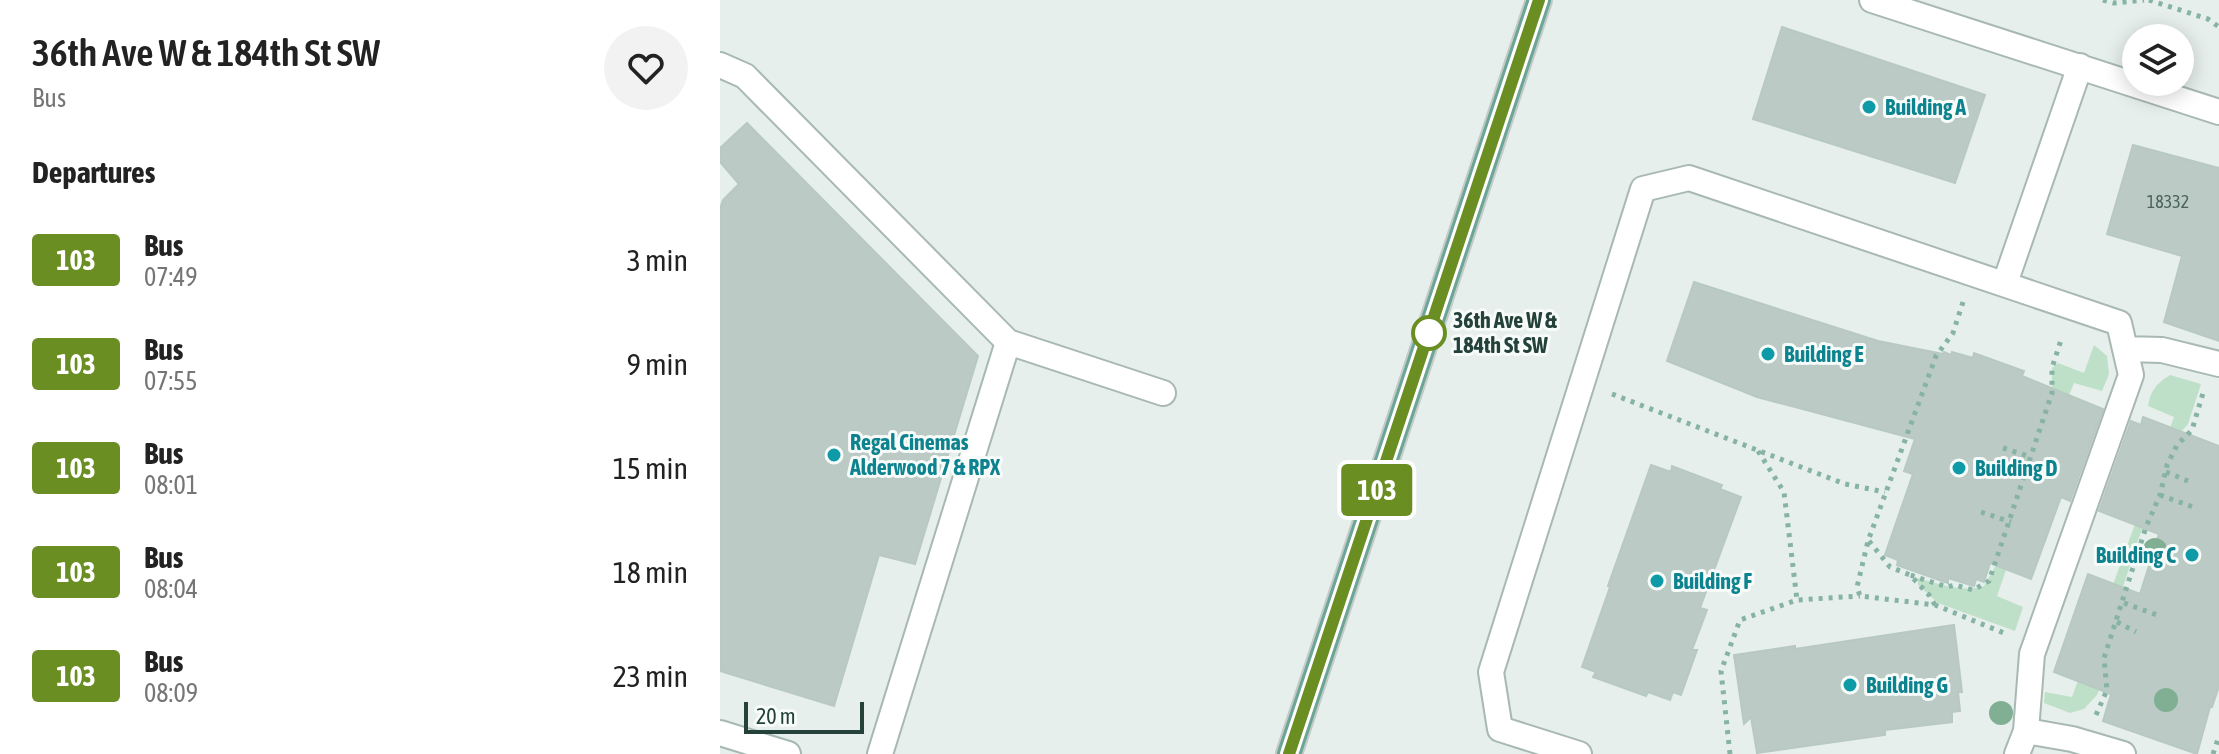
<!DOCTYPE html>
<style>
body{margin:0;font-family:"Asap Condensed",sans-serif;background:#f2f2f2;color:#222;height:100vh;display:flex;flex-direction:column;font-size:30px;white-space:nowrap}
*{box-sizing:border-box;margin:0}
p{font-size:26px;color:#767676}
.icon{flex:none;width:44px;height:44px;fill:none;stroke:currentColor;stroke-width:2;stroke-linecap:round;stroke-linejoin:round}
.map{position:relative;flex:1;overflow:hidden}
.details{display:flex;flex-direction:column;background:#fff;width:720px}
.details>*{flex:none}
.badge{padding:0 16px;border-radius:6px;font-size:28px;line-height:52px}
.tools{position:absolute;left:1402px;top:24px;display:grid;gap:16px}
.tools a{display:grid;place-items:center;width:72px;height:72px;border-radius:50%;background:#fff;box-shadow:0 4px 20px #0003;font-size:40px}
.scale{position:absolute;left:24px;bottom:20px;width:120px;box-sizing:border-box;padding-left:8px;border:4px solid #24423a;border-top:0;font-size:22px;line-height:28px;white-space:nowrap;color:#24423a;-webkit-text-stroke:6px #f7fbf9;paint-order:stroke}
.map>.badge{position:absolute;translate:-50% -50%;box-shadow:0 0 0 4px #fff}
h2{padding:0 32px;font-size:30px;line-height:72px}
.round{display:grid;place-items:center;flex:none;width:84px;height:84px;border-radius:42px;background:#f2f2f2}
.head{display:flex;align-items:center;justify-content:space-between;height:136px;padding:0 32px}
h1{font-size:38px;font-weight:600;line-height:60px}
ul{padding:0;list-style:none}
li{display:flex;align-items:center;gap:24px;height:104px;padding:0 32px}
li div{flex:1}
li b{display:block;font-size:30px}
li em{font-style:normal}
li .badge{min-width:88px;font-weight:700;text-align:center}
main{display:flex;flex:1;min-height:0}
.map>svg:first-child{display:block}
.green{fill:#bfe0c8}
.building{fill:#bbcac4;stroke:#b8c9c2;stroke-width:2}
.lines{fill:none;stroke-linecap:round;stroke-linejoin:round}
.minor-casing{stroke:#a8b8b2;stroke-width:28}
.major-casing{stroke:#c2cac8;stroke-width:28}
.path{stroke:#86b3a5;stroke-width:5;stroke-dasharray:4 6;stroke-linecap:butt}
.minor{stroke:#fff;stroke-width:24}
.major{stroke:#6aa596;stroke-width:24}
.tree{fill:#80af93}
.line-casing{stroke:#fff;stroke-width:18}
.line{stroke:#6b8e23;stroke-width:12}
.culture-dot{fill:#0f9aa8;stroke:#f7fbf9;stroke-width:3}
.stop-dot{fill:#fff;stroke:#6b8e23;stroke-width:4}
.labels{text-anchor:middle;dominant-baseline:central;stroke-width:6;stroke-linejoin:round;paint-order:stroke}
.number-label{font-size:18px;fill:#4a645c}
.culture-label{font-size:22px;font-weight:bold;fill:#0d838f;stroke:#f7fbf9;text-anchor:start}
.stop-label{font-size:22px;font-weight:bold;fill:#24423a;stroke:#f7fbf9;text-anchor:start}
</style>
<main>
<section class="details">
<div class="head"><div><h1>36th Ave W &amp; 184th St SW</h1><p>Bus</p></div><a class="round"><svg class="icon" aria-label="heart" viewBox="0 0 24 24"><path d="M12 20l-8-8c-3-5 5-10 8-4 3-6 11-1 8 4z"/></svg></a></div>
<h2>Departures</h2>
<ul>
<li><span class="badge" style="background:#6b8e23;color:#fff">103</span><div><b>Bus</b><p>07:49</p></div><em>3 min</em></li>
<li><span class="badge" style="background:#6b8e23;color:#fff">103</span><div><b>Bus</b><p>07:55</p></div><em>9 min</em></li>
<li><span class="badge" style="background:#6b8e23;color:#fff">103</span><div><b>Bus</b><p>08:01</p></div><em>15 min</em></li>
<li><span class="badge" style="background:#6b8e23;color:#fff">103</span><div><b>Bus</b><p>08:04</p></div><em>18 min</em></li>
<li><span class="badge" style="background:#6b8e23;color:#fff">103</span><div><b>Bus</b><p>08:09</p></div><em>23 min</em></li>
</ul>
</section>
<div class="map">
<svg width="1499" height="754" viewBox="0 0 1499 754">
<rect width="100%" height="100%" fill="#e6efeb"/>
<path class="green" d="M1374,345l13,11 2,18 -7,17 -28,-8 -32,78 25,26 -4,12 -30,-7 -36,104 26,11 -8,24 -77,-28 -20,-18v-7c21,6 46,15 66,8l12,-21 56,-172v-25l6,-5 26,10z
M1450,375l31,9 -13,40 -12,14 -39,105 -26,82 -9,59 -5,11 -13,14 -14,4 -26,-10 1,-11 27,5 102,-280 -26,-11c3,-16 8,-22 22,-31z"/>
<path class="building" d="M1062,27l203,68 -30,88 -202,-64z
M27,123l231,233 -63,208 -36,-9 -45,151 -114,-35v-462l3,-9 16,-16 -19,-22v-14z
M1413,145l86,23v173l-55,-19 18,-66 -75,-22z
M974,282l184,59 65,13 1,-2 7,3 1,-3 21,6 1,-5 50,18 -2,5 81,33 -33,92 -9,-4 -30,82 -41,-16 -6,19 -8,-3 -2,7 -26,-8v5l-51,-18 1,-5 -13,-5 28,-81 -9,-3 11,-32 -158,-42 -90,-36z
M1423,417l76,29v240l-7,21h-2l-13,47 -94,-33 8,-27 -57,-22 34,-98 52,20 19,-60 -60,-23 32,-90 10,4z
M931,465l20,7 1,-6 50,19 -2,4 21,8 -41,111 7,2 -15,40h5l-16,45 -8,-3 -3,8 -22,-8 -2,4 -53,-19 3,-5 -14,-5 28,-80 -2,-1z
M1234,625l8,67h-4l2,19 -8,1v10l-67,8v5l-128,18 -6,-36 -7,7 -10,-69 61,-9v3z"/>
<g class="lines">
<defs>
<path id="minor" d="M1152,0l347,112
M0,65l25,11 263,266 -128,412
M1285,283l75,-217
M288,342l155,51
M1405,349l37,1 57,14
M1306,731l46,8 51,15
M0,733l68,21
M859,754l-79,-25 -9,-57 152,-483 46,-11 430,145 12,52 -99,279 -6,77 -9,23"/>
<path id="major" d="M569,754l250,-754"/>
</defs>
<use href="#minor" class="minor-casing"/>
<use href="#major" class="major-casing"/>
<path class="path" d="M1383,0l11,3 30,-3
M1429,0l59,19 11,8
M1243,302l-10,31 -17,23 -68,185 -11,46 3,9 75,9 69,28
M892,394l233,90 40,8
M1283,448l28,9
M1038,451l26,41 13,108
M1446,472l22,9
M1440,495l33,12
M1261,512l30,10
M1149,541l21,26 20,8
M1404,603l33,12
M1215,605l-6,-10 -19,-20 37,12 8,-2 18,5 16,-9 63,-188v-25l10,-31
M1397,622l19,10
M1376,715l11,-25 -3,-32 42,-131 14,-32 7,-30 10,-20 15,-15 11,-37
M1010,754l-9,-83 19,-51 57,-20 63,-4
M1493,754l6,-18"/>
<use href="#minor" class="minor"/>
<use href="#major" class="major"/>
</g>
<g class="tree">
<circle cx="1435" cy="550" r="12"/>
<circle cx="1446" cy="700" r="12"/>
<circle cx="1281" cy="713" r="12"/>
</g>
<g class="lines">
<defs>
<path id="line" d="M569,754l250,-754"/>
</defs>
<use href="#line" class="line-casing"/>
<use href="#line" class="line"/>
</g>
<g class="culture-dot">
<circle cx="1149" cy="107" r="8"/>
<circle cx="1048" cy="354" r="8"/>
<circle cx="114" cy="455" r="8"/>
<circle cx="1239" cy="468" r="8"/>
<circle cx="1472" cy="555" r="8"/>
<circle cx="937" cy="581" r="8"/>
<circle cx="1130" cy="685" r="8"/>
</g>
<circle class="stop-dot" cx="709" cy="333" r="16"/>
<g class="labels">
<g class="number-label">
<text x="1448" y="201">18332</text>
</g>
<g class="culture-label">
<text x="1165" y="107">Building A</text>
<text x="1064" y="354">Building E</text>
<text x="130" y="442">Regal Cinemas<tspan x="130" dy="25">Alderwood 7 &amp; RPX</tspan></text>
<text x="1255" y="468">Building D</text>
<text x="1456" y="555" text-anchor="end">Building C</text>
<text x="953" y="581">Building F</text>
<text x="1146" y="685">Building G</text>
</g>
<g class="stop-label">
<text x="733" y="320">36th Ave W &amp;<tspan x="733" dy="25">184th St SW</tspan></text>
</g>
</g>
</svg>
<div class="tools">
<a><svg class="icon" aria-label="layers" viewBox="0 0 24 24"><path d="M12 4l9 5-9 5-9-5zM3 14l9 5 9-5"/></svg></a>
</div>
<div class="scale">20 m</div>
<b class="badge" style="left:657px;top:490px;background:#6b8e23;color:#fff">103</b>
</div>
</main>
